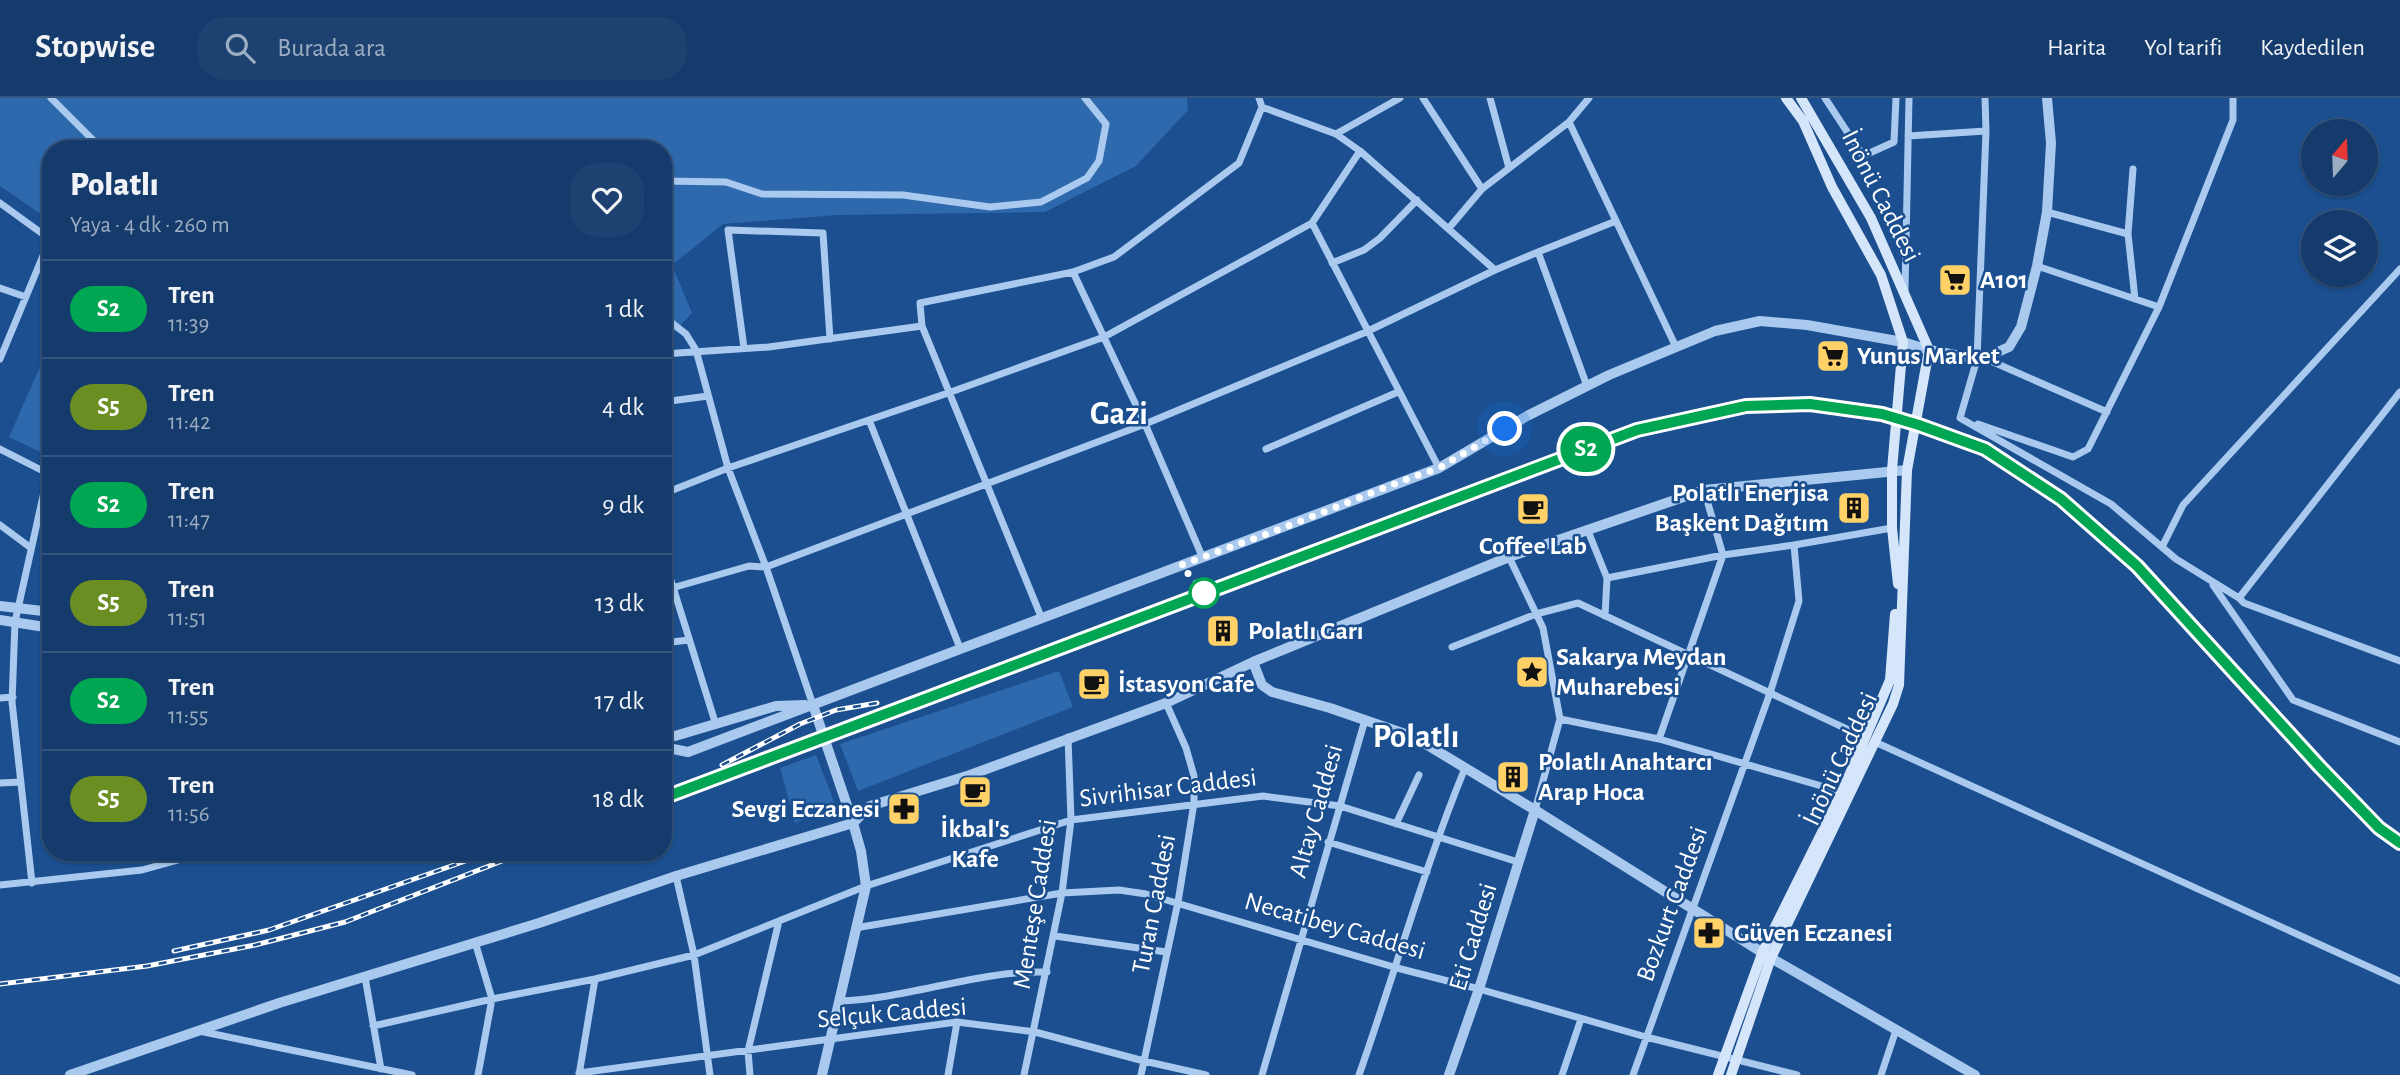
<!DOCTYPE html>
<html lang="tr">
<meta charset="utf-8">
<style>
body{margin:0;font-family:"Alegreya Sans",sans-serif;background:#1d4271;color:#f1f3f6;height:100vh;display:flex;flex-direction:column;font-size:26px;white-space:nowrap}
*{box-sizing:border-box;margin:0}
p{font-size:23px;color:#9dadc1}
.icon{flex:none;width:38px;height:38px;fill:none;stroke:currentColor;stroke-width:2;stroke-linecap:round;stroke-linejoin:round}
.map{position:relative;flex:1;overflow:hidden}
.drawer{position:absolute;left:42px;top:42px;width:630px;height:721px;display:flex;flex-direction:column;background:#143b6b;border-radius:28px;box-shadow:0 2px 5px #0004,0 0 0 2px #33557e}
.drawer>*{flex:none}
.badge{padding:0 14px;border-radius:23px;font-size:24px;line-height:46px}
.needle{width:46px;rotate:19deg}
.buttons{position:absolute;left:2301px;top:21px;display:grid;gap:14px}
.buttons a{display:grid;place-items:center;width:77px;height:77px;border-radius:50%;background:#143b6b;box-shadow:0 2px 5px #0004,0 0 0 2px #33557e;font-size:35px}
.you{position:absolute;width:35px;height:35px;margin:-18px;border:5px solid #fff;border-radius:50%;background:#1a73e8;box-shadow:0 0 0 10px #1a73e833}
.map>.badge{position:absolute;translate:-50% -50%;box-shadow:0 0 0 4px #fff}
.round{display:grid;place-items:center;flex:none;width:74px;height:74px;border-radius:28px;background:#1d4271}
.headline{display:flex;align-items:center;justify-content:space-between;height:119px;padding:0 28px}
h1{font-size:33px;font-weight:800;line-height:52px}
ul{padding:0;list-style:none}
li{display:flex;align-items:center;gap:21px;height:98px;padding:0 28px;border-top:2px solid #33557e}
li div{flex:1}
li b{display:block;font-size:26px}
li em{font-style:normal}
li .badge{min-width:77px;font-weight:700;text-align:center}
header{display:flex;align-items:center;gap:42px;box-sizing:border-box;height:98px;padding:0 35px;background:#143b6b;border-bottom:2px solid #33557e}
header strong{font-size:33px}
nav{display:flex;gap:38px;margin-inline-start:auto;font-size:24px}
.search{width:490px;height:63px;background:#1d4271;display:flex;align-items:center;gap:18px;box-sizing:border-box;padding:0 24px;border-radius:28px;color:#9dadc1;font-size:26px}
.map>svg:first-child{display:block}
.green{fill:#2e69ad}
.lines{fill:none;stroke-linecap:round;stroke-linejoin:round}
.minor{stroke:#a9c9ee;stroke-width:7}
.tertiary{stroke:#a9c9ee;stroke-width:10}
.secondary{stroke:#d6e6fa;stroke-width:10}
.rail-casing{stroke:#fff;stroke-width:5}
.rail{stroke:#1b4f8f;stroke-width:2.5;stroke-dasharray:8;stroke-linecap:butt}
.line-casing{stroke:#fff;stroke-width:16}
.line{stroke:#00a651;stroke-width:10}
.walk{stroke:#fff;stroke-width:7;stroke-dasharray:0 12.6}
.stop-dot{fill:#fff;stroke:#00a651;stroke-width:3.5}
.labels{text-anchor:middle;dominant-baseline:central;stroke-width:5;stroke-linejoin:round;paint-order:stroke}
.street-label{font-size:26px;fill:#fff;stroke:#1b4f8f}
.poi-label{font-size:26px;font-weight:bold;fill:#fff;stroke:#1b4f8f;text-anchor:start}
.district-label{font-size:33px;font-weight:bold;fill:#fff;stroke:#1b4f8f}
</style>
<header>
<strong>Stopwise</strong>
<div class="search"><svg class="icon" aria-label="search" viewBox="0 0 24 24"><circle cx="10" cy="10" r="6"/><path d="M15 15l6 6"/></svg>Burada ara</div>
<nav><a>Harita</a><a>Yol tarifi</a><a>Kaydedilen</a></nav>
</header>
<div class="map">
<svg width="2400" height="977" viewBox="0 0 2400 977">
<rect width="100%" height="100%" fill="#1b4f8f"/>
<path class="green" d="M0,0h1187l1,12 -52,56 -91,46 -208,3 -114,9 -51,41 20,48 -19,20 -10,1v-185h-612v72l-51,-35z
M51,244v115l-42,-20z
M1059,573l14,36 -215,84 -18,-47z
M816,657l19,49 -40,19 -15,-55z"/>
<g class="lines">
<path class="minor" d="M51,0l51,51
M1259,0l3,9 74,27 24,17 135,119 43,-18 49,134
M1423,0l59,91
M1490,0l19,70
M1825,0l38,58 31,-14 2,-44
M1985,0l1,33 -9,228 -17,59 151,86 65,55 63,39 5,5 156,58
M1569,24l107,225
M1336,36l64,-36
M1908,38l78,-5
M2133,71l-5,65 7,65
M663,83l63,1 36,12 141,1 87,12 51,-5 46,-24 12,-17 7,-37 -21,-26
M0,105l51,37
M2047,114l81,22
M1312,125l127,245
M1449,130l33,-39 87,-67 20,-24
M1538,154l78,-31
M1332,165l32,-13 16,-12 37,-38
M2037,168l122,41
M1073,174l72,152 57,132
M0,190l26,9
M1905,192l4,-192
M663,218l23,18 10,16 32,118 38,99 379,-143 221,-92 129,-62
M922,228l120,293
M744,250l-16,-118 95,3 7,106
M663,256l106,-7 153,-21 -2,-23 153,-31 41,-15 125,-94 23,-56
M1984,260l123,54
M0,261l50,-120
M663,304l45,-6
M869,322l91,228
M1978,326l95,33 15,-8 71,-142 74,-187v-22
M0,351l51,26
M1266,351l132,-57
M663,396l65,-26 220,-75 156,-56 208,-114 48,-72
M0,427l31,23
M1588,433l19,47 -2,38
M2162,449l21,-42 217,-236
M663,457l53,170
M1509,459l34,71 17,91 -25,91
M1607,480l116,-23 71,-10 98,-17
M2213,487l80,115 107,42
M663,490h9l77,-22 17,1 47,138
M2239,500l161,-206
M663,545l26,-3
M1452,549l84,-33 42,-11 288,135
M0,600l13,-1
M1560,621l99,20 183,53
M1659,641l64,-184 -19,-65
M1875,644l525,239
M0,685l21,-1
M1396,726l23,-49
M1328,744l99,30
M676,778l18,79 16,120
M32,785l-20,-181 3,-80 33,-148
M0,787l142,-15 65,-18
M855,830l207,-35 57,-3 27,4 251,74 82,21 167,48 151,38
M1055,838l111,16
M475,844l17,57 -14,76
M365,879l16,92
M839,903c69,-2 139,-31 208,-29
M373,928l119,-27 103,-20 99,-24 172,-69 205,-66 192,-24 77,10 178,56
M199,933l213,44
M579,975l378,-51 78,10 109,29 62,14
M579,977l16,-96
M750,977l-2,-24 31,-130
M948,977l9,-53
M1024,977l38,-182 9,-73 -3,-83
M1141,977l37,-173 16,-99v-27l-8,-28 -20,-45
M1262,977l103,-355
M1359,977c36,-102 65,-207 106,-307
M1562,977l19,-56
M1633,977l137,-382 29,-92 -5,-56
M1881,977l15,-45"/>
<path class="tertiary" d="M0,508l51,6
M0,522l51,8
M1253,564l9,23 10,7 58,16 84,29 121,73 236,148 204,117
M813,607l40,118 8,28 5,35 -44,189
M663,635l12,3 101,-30 29,-1
M663,649l25,5 751,-284 88,-52 82,-41 106,-44 45,-10 47,4 96,17 26,8 48,9 7,-1 25,-11 12,-20 16,-61 10,-54 4,-69 -4,-45
M70,977l209,-72 260,-80 137,-47 177,-53 17,-17 100,-31 196,-72 87,-41 256,-105 195,-67 203,-20
M1449,977l30,-86 56,-179"/>
<path class="secondary" d="M1786,0l17,23 29,66 49,88 22,67 -11,128v58l6,56
M1718,977l45,-124 79,-159 48,-112 5,-66
M1731,977l40,-117 122,-254 6,-19 8,-215 22,-120 -58,-132 -70,-120"/>
<defs>
<path id="rail" d="M722,667l78,-41 36,-14 41,-7
M663,700l974,-368 109,-24 64,-2 72,10 37,11 66,24 76,50 76,67 183,201 60,61 20,15
M174,853l95,-21 222,-78
M0,886l147,-18 108,-21 90,-23 180,-70"/>
</defs>
<use href="#rail" class="rail-casing"/>
<use href="#rail" class="rail"/>
</g>
<g class="lines">
<defs>
<path id="line" d="M663,700l974,-368 109,-24 64,-2 72,10 37,11 66,24 76,50 76,67 183,201 59,61 21,15"/>
</defs>
<use href="#line" class="line-casing"/>
<use href="#line" class="line"/>
<path class="walk" d="M1204,495l-23,-28 94,-34 127,-50 37,-13 66,-39"/>
</g>
<defs>
<symbol id="supermarket-square" viewBox="-11 -11 22 22"><rect x="-9" y="-9" width="18" height="18" rx="4" fill="#ffd166" stroke="#1b4f8f"/><path d="M-6-5.5h2.5l.6 2H6L4.5 2H-2.5L-4.4-4H-6ZM-1.5 3.2a1.3 1.3 0 1 0 .1 0ZM3 3.2a1.3 1.3 0 1 0 .1 0Z" fill="#111"/></symbol>
<symbol id="building-square" viewBox="-11 -11 22 22"><rect x="-9" y="-9" width="18" height="18" rx="4" fill="#ffd166" stroke="#1b4f8f"/><path d="M-4-6H4V6H1V3H-1V6H-4ZM-2.5-4.3h1.7v1.8h-1.7ZM.8-4.3h1.7v1.8H.8ZM-2.5-1h1.7V.8h-1.7ZM.8-1h1.7V.8H.8Z" fill="#111"/></symbol>
<symbol id="cafe-square" viewBox="-11 -11 22 22"><rect x="-9" y="-9" width="18" height="18" rx="4" fill="#ffd166" stroke="#1b4f8f"/><path d="M-5.5-4.5H6V0H3Q3 3.5 0 3.5H-2.5Q-5.5 3.5-5.5 0ZM3-3.2v2h1.7v-2ZM-6 4.5H4V6H-6Z" fill="#111"/></symbol>
<symbol id="sight-square" viewBox="-11 -11 22 22"><rect x="-9" y="-9" width="18" height="18" rx="4" fill="#ffd166" stroke="#1b4f8f"/><path d="M0-6L1.8-2.2L6-1.7L2.9 1.2L3.7 5.4L0 3.3L-3.7 5.4L-2.9 1.2L-6-1.7L-1.8-2.2Z" fill="#111"/></symbol>
<symbol id="pharmacy-square" viewBox="-11 -11 22 22"><rect x="-9" y="-9" width="18" height="18" rx="4" fill="#ffd166" stroke="#1b4f8f"/><path d="M-2-6h4v4h4v4h-4v4h-4v-4h-4v-4h4Z" fill="#111"/></symbol>
</defs>
<g fill-rule="evenodd">
<use href="#supermarket-square" x="1936" y="163" width="38" height="38"/>
<use href="#supermarket-square" x="1814" y="239" width="38" height="38"/>
<use href="#building-square" x="1835" y="391" width="38" height="38"/>
<use href="#cafe-square" x="1514" y="392" width="38" height="38"/>
<use href="#building-square" x="1204" y="514" width="38" height="38"/>
<use href="#sight-square" x="1513" y="555" width="38" height="38"/>
<use href="#cafe-square" x="1075" y="567" width="38" height="38"/>
<use href="#building-square" x="1494" y="660" width="38" height="38"/>
<use href="#cafe-square" x="956" y="675" width="38" height="38"/>
<use href="#pharmacy-square" x="885" y="692" width="38" height="38"/>
<use href="#pharmacy-square" x="1690" y="816" width="38" height="38"/>
</g>
<circle class="stop-dot" cx="1204" cy="495" r="14"/>
<g class="labels">
<g class="street-label">
<text transform="translate(1881 98) rotate(63)">İnönü Caddesi</text>
<text transform="translate(1840 661) rotate(-65)">İnönü Caddesi</text>
<text transform="translate(1168 690) rotate(-7)">Sivrihisar Caddesi</text>
<text transform="translate(1316 713) rotate(-74)">Altay Caddesi</text>
<text transform="translate(1035 806) rotate(-81)">Menteşe Caddesi</text>
<text transform="translate(1154 806) rotate(-79)">Turan Caddesi</text>
<text transform="translate(1672 806) rotate(-70)">Bozkurt Caddesi</text>
<text transform="translate(1335 828) rotate(16)">Necatibey Caddesi</text>
<text transform="translate(1473 839) rotate(-73)">Eti Caddesi</text>
<text transform="translate(892 915) rotate(-5)">Selçuk Caddesi</text>
</g>
<g class="poi-label">
<text x="1980" y="182">A101</text>
<text x="1857" y="258">Yunus Market</text>
<text x="1829" y="395" text-anchor="end">Polatlı Enerjisa<tspan x="1829" dy="30">Başkent Dağıtım</tspan></text>
<text x="1533" y="448" text-anchor="middle">Coffee Lab</text>
<text x="1248" y="533">Polatlı Garı</text>
<text x="1556" y="559">Sakarya Meydan<tspan x="1556" dy="30">Muharebesi</tspan></text>
<text x="1118" y="586">İstasyon Cafe</text>
<text x="1538" y="664">Polatlı Anahtarcı<tspan x="1538" dy="30">Arap Hoca</tspan></text>
<text x="880" y="711" text-anchor="end">Sevgi Eczanesi</text>
<text x="975" y="731" text-anchor="middle">İkbal's<tspan x="975" dy="30">Kafe</tspan></text>
<text x="1734" y="835">Güven Eczanesi</text>
</g>
<g class="district-label">
<text x="1119" y="316">Gazi</text>
<text x="1416" y="639">Polatlı</text>
</g>
</g>
</svg>
<div class="buttons">
<a><svg class="needle" viewBox="-14 -14 28 28"><path d="M0-13l5 13h-10z" fill="#e53935"/><path d="M0 13l5-13h-10z" fill="#9dadc1"/></svg></a>
<a><svg class="icon" aria-label="layers" viewBox="0 0 24 24"><path d="M12 4l9 5-9 5-9-5zM3 14l9 5 9-5"/></svg></a>
</div>
<div class="you" style="left:1505px;top:331px"></div>
<b class="badge" style="left:1586px;top:351px;background:#00a651;color:#fff">S2</b>
<section class="drawer">
<div class="headline"><div><h1>Polatlı</h1><p>Yaya · 4 dk · 260 m</p></div><a class="round"><svg class="icon" aria-label="heart" viewBox="0 0 24 24"><path d="M12 20l-8-8c-3-5 5-10 8-4 3-6 11-1 8 4z"/></svg></a></div>
<ul>
<li><span class="badge" style="background:#00a651;color:#fff">S2</span><div><b>Tren</b><p>11:39</p></div><em>1 dk</em></li>
<li><span class="badge" style="background:#6b8e23;color:#fff">S5</span><div><b>Tren</b><p>11:42</p></div><em>4 dk</em></li>
<li><span class="badge" style="background:#00a651;color:#fff">S2</span><div><b>Tren</b><p>11:47</p></div><em>9 dk</em></li>
<li><span class="badge" style="background:#6b8e23;color:#fff">S5</span><div><b>Tren</b><p>11:51</p></div><em>13 dk</em></li>
<li><span class="badge" style="background:#00a651;color:#fff">S2</span><div><b>Tren</b><p>11:55</p></div><em>17 dk</em></li>
<li><span class="badge" style="background:#6b8e23;color:#fff">S5</span><div><b>Tren</b><p>11:56</p></div><em>18 dk</em></li>
</ul>
</section>
</div>
